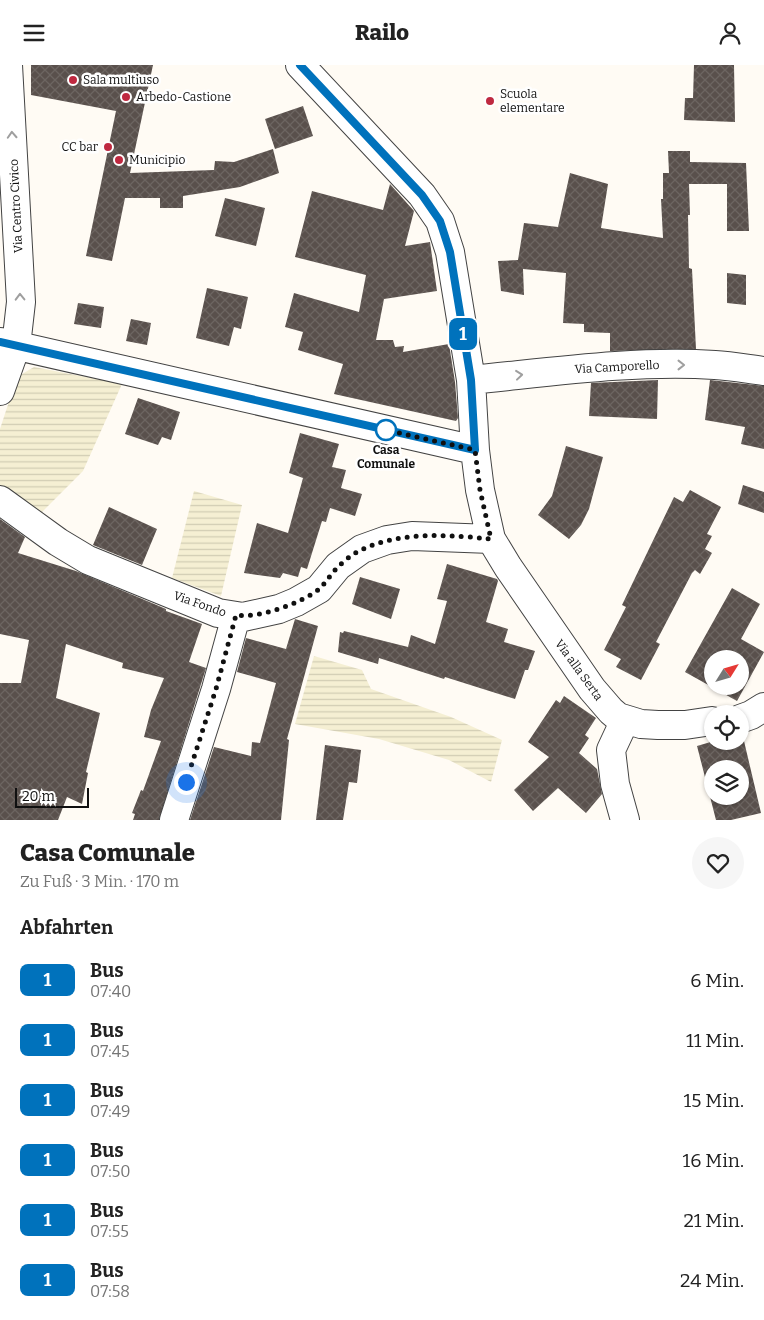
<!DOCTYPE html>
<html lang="de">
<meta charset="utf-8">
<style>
body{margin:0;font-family:Bitter,serif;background:#f6f6f6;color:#222;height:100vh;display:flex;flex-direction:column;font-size:19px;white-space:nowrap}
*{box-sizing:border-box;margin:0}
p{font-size:16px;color:#767676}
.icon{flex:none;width:28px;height:28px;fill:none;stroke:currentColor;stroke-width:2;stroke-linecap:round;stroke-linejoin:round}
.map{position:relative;height:755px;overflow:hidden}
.details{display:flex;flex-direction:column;background:#fff;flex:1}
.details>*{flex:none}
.badge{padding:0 10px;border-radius:8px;font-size:18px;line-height:32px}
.needle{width:32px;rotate:53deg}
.fabs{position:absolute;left:704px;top:585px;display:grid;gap:10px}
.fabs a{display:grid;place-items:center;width:45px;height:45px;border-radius:50%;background:#fff;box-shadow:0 1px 4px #0004;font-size:25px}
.scale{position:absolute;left:15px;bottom:12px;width:74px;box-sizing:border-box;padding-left:5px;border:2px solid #101010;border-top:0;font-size:14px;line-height:18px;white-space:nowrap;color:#101010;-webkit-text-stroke:4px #fff;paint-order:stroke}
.you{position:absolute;width:25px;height:25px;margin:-12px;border:4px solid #fff;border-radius:50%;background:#1a73e8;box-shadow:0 0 0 8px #1a73e833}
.map>.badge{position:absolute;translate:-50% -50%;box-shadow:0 0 0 2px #fff}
h2{padding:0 20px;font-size:19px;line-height:45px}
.round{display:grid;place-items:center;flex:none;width:52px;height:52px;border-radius:26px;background:#f6f6f6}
.headline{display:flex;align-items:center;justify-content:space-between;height:85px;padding:0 20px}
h1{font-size:24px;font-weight:800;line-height:38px}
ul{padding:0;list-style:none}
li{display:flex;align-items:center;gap:15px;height:60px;padding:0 20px}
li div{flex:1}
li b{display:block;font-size:19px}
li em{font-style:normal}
li .badge{min-width:55px;font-weight:700;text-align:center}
header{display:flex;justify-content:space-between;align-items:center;height:65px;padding:0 20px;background:#fff;font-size:22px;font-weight:800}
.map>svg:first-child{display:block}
.farmland{fill:url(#farmland-rules)}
.building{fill:url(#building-cross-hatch);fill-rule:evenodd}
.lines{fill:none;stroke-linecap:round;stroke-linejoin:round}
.minor-casing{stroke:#434343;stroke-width:30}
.minor{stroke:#fff;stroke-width:28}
.oneway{stroke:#9f9f9f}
.line-casing{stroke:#fff;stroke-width:11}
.line{stroke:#0072bc;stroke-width:8}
.walk{stroke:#101010;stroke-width:5;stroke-dasharray:0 9}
.poi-dot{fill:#bf2940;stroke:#fff;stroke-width:2}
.stop-dot{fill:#fff;stroke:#0072bc;stroke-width:2.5}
.labels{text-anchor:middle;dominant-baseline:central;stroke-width:5;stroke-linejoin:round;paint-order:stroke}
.poi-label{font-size:12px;fill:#101010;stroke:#fff;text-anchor:start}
.street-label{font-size:12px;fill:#101010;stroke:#fff}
.stop-label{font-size:12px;font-weight:bold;fill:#101010;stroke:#fff}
</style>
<header><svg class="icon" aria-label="menu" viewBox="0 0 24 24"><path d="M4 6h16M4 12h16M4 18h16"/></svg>Railo<svg class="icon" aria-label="person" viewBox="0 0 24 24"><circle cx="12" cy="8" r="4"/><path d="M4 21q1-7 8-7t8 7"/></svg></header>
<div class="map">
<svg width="764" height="755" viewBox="0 0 764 755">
<defs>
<pattern id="farmland-rules" width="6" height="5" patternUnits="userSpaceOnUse" patternTransform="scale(1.25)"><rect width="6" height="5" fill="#f5efd3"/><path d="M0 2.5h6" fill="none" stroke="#d1ccb4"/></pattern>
<pattern id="building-cross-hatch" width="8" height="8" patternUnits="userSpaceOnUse" patternTransform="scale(1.25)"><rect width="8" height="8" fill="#59504c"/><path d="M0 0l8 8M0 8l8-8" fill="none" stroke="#6c6561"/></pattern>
</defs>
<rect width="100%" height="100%" fill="#fffbf4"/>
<path class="farmland" d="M34,302l88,17 -39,87 -42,42 -41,-24v-60l17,-52z
M194,426l48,14 -21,91 -49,-18z
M314,591l48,14 9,19 80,28 51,23 -11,42 -42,-22 -70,-21 -84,-15z"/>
<path class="building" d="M31,0h122l-23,108 84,-3 1,-9 19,1 39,-13 6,24 -39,14 -57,9v12h-23v-10h-35l-13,63 -26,-5 30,-145 -85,-16z
M694,0h40l1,57 -51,-2 1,-22h8z
M303,41l10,30 -38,13 -10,-30z
M668,86h22v11l56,1 3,68h-22v-47h-38l1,31h-2l1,53 3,1 4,80 -86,2v-18l-26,-1v-8l-21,-1 3,-50 -43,-4 1,26 -23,-4 -3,-30 20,-1 6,-37 34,4 12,-54 38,11 -7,44 62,10 -2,-39h2v-26h6z
M390,119l24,27 -9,35 25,-4 7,49 -53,8 -8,41h17l2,7 9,-1 -1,6 46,-8 6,38 3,36 -2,3 -122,-27 9,-30 -45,-14 5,-18 -18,-5 9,-34 65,19 7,-37 -71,-18 17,-66 71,19z
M225,133l40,10 -9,38 -41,-10z
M727,208l19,2v30l-19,-2z
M207,223l41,9 -7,32 -7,-2 -5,19 -33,-8z
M78,238l26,4 -3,21 -27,-4z
M131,254l20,4 -4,22 -21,-4z
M658,315l-1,39 -68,-3 2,-33z
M710,315l54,6v63l-23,-5 4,-17 -40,-7z
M138,333l42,14 -9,28 -9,-3 -4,8 -33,-11z
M300,368l39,11 -7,23 14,3 -5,18 21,6 -7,22 -25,-8 -4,14 -4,-1 -15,48 -6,-2 -3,10 -15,-4 -3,5 -36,-5 13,-50 31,10 15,-55 -14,-5z
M566,381l37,11 -14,52 -8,16 -12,14 -31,-24 14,-19z
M743,420l21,7v21l-26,-9z
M690,425l31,17 -14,27 5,2 -7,13 7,4 -12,21 -5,-4 -3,3 -36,69 4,2 -19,36 -25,-13 5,-8 -17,-9 22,-43 -4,-2 52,-108 9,5z
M109,442l48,22 -15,36 -49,-20z
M0,454l25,18 -7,16 58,18 90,38v2l36,13 -13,38 17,6 -47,152h-26l2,-6 -3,-1 9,-23 2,1 18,-50 -17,-4 7,-27 13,-32 -42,-10 1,-5 -57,-19 -10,54 44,15 -14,59 2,1 -6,31 -15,-7 -9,23h-58v-137h21l8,-43 -29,-6z
M447,499l50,15 1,2 -12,41 22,7 -4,13 31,9 -7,19h-3l-10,29 -70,-22 -1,2 -65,-21 -1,6 -40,-12 2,-20 3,1 1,-2 64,16 3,-12 24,9 12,-43 -10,-2z
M360,512l40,12 -9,30 -39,-15z
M732,523l28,16 -19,35 23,13 -27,49 -52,-29zM712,594h28v27h-28z
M295,554l23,7 -31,113 2,1 -8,80h-91l24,-73 37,9 1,-14 8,1 16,-60 -39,-11 9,-34 40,11z
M564,631l32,22 -11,17 4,3 -10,15 18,16 5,25 -16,19 -28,-25 -25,23 -19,-21 35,-33 -21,-15 28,-42 4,3z
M714,676h30l17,72 -30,7h-15l-19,-74zM712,704h28v27h-28z
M325,680l36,5 -4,33 -8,-1 -6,38h-27z"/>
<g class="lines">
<defs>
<path id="minor" d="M300,0l122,130 18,26 10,31 21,128 4,70 5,40 11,49 17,28 84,122 19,22 7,6 23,7 17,1h27l27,-4
M0,277l475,108
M471,315c81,-8 162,-20 244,-15 16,1 33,4 49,6
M0,326l16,-45 5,-44 -13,-237
M0,435l58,42 30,18 130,53 25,4 36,-8 17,-7 23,-13 19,-23 24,-17 25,-9 25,-4 79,3
M740,654l11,-4 13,-8
M174,755l42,-131 20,-73
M625,755l-10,-36 -4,-34 14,-30"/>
</defs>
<use href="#minor" class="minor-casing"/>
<use href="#minor" class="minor"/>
</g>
<defs><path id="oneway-chevron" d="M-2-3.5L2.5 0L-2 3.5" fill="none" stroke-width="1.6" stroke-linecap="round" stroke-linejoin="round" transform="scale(1.25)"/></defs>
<g class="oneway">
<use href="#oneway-chevron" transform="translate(12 70) rotate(-93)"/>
<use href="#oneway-chevron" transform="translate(20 232) rotate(-91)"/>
<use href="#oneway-chevron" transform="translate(681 300)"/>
<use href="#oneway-chevron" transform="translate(519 310) rotate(-6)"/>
</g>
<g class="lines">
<defs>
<path id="line" d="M0,277l475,108 -4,-70 -21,-128 -10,-31 -18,-26 -122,-130"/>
</defs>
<use href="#line" class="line-casing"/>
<use href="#line" class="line"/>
<path class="walk" d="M186,717l30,-93 20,-74c22,4 66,-12 83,-26 7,-6 12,-16 20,-23 6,-6 16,-14 24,-17 39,-18 88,-14 128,-10l-11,-49 -5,-40 -89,-20"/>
</g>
<g class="poi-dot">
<circle cx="73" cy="15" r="5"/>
<circle cx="126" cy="32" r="5"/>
<circle cx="490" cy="36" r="5"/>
<circle cx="108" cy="82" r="5"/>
<circle cx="119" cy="95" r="5"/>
</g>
<circle class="stop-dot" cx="386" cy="365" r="10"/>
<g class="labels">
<g class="poi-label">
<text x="83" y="15">Sala multiuso</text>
<text x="500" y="29">Scuola<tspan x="500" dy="14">elementare</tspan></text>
<text x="136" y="32">Arbedo-Castione</text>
<text x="98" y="82" text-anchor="end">CC bar</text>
<text x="129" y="95">Municipio</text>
</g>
<g class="street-label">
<text transform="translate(16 141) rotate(-93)">Via Centro Civico</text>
<text transform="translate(617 302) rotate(-3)">Via Camporello</text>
<text transform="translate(200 539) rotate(19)">Via Fondo</text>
<text transform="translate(579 605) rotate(54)">Via alla Serta</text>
</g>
<g class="stop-label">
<text x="386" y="385">Casa<tspan x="386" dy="14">Comunale</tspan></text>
</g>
</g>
</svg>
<div class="fabs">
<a><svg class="needle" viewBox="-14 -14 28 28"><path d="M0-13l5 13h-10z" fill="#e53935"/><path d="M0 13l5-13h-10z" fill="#767676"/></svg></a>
<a><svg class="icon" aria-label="locate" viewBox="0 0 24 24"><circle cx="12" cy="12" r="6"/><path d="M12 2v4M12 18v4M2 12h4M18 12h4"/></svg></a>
<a><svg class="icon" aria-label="layers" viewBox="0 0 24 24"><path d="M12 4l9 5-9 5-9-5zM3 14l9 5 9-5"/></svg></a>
</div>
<div class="scale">20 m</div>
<div class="you" style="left:186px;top:717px"></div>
<b class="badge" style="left:463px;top:269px;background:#0072bc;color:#fff">1</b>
</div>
<section class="details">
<div class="headline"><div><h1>Casa Comunale</h1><p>Zu Fuß · 3 Min. · 170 m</p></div><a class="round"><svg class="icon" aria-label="heart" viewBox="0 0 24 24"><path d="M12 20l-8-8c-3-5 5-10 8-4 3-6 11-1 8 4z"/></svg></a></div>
<h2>Abfahrten</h2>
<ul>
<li><span class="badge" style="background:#0072bc;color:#fff">1</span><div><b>Bus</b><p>07:40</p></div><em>6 Min.</em></li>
<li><span class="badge" style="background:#0072bc;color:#fff">1</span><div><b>Bus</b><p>07:45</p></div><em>11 Min.</em></li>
<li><span class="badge" style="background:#0072bc;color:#fff">1</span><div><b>Bus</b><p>07:49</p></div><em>15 Min.</em></li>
<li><span class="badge" style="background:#0072bc;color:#fff">1</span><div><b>Bus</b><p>07:50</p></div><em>16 Min.</em></li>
<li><span class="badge" style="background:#0072bc;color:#fff">1</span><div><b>Bus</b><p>07:55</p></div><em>21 Min.</em></li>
<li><span class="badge" style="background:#0072bc;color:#fff">1</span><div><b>Bus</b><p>07:58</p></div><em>24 Min.</em></li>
</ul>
</section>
